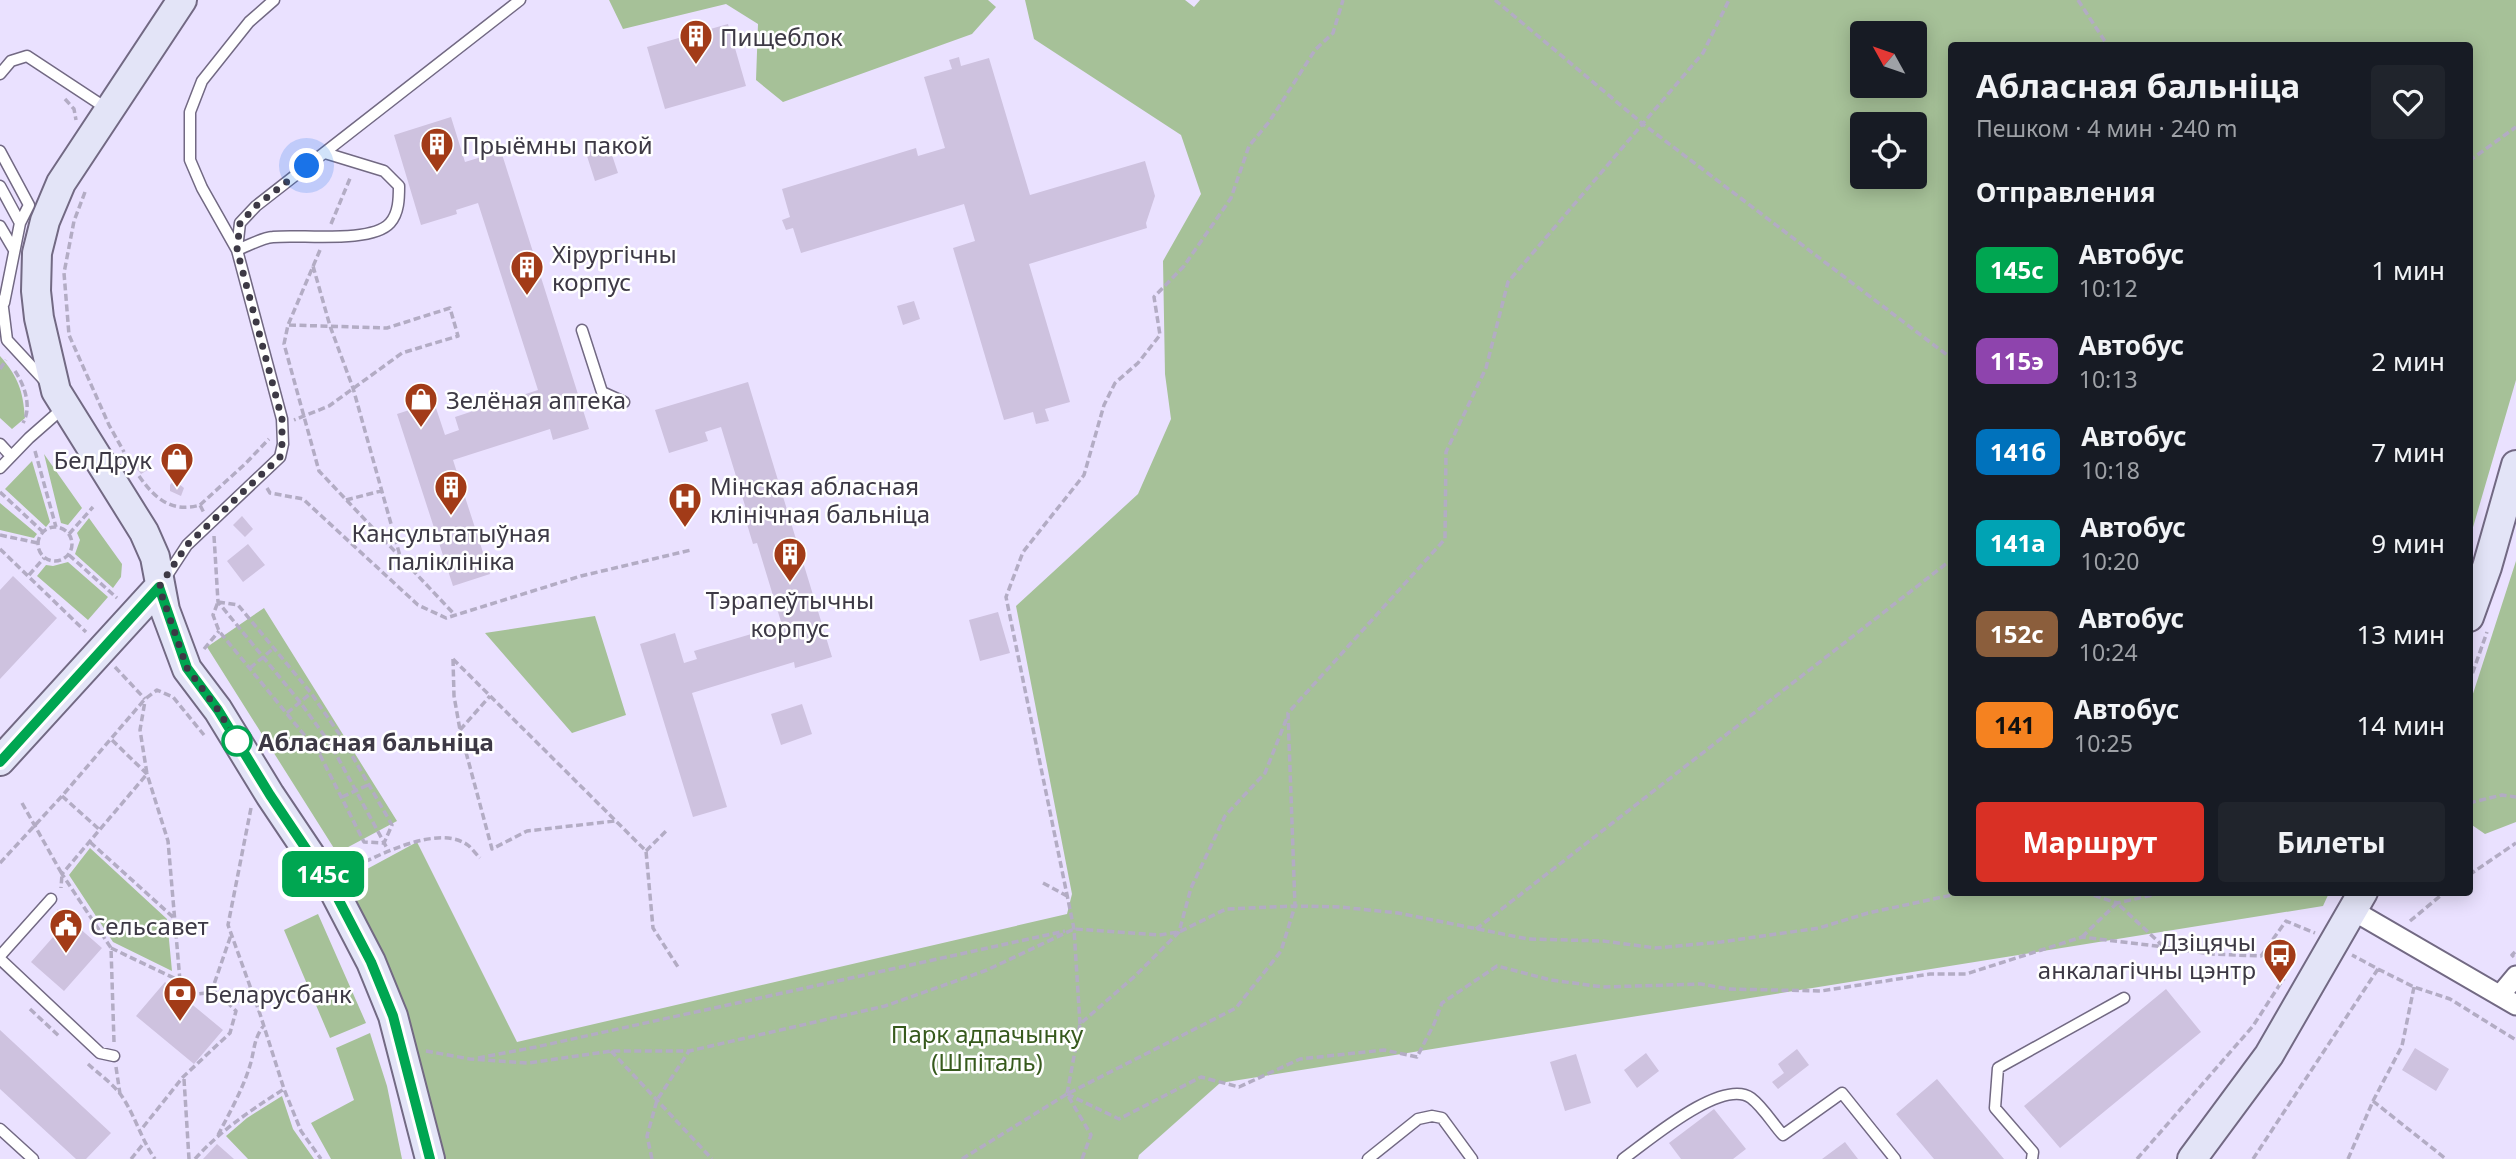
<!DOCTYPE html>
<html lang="ru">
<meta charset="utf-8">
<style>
body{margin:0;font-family:"Noto Sans",sans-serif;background:#20242c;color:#f1f3f6;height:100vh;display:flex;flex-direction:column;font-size:26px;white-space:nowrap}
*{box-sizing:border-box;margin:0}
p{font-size:23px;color:#9ea1a6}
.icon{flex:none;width:38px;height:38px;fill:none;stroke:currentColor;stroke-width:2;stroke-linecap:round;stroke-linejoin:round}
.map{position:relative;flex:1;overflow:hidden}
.details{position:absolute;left:1948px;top:42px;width:525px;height:854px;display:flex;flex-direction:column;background:#171b24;border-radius:7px;box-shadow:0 4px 18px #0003}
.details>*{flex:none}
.badge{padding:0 14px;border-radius:10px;font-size:24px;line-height:46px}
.needle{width:46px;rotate:310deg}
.buttons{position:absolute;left:1850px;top:21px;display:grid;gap:14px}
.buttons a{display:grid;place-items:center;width:77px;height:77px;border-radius:7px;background:#171b24;box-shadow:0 4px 18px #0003;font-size:35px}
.you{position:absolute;width:35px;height:35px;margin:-18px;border:5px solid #fff;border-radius:50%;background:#1a73e8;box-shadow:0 0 0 10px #1a73e833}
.map>.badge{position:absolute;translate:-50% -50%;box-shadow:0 0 0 4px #fff}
h2{padding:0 28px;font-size:26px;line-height:63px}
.round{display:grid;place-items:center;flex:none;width:74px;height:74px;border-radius:7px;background:#20242c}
.head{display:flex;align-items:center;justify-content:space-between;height:119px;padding:0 28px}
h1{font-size:33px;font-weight:700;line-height:52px}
.button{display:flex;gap:14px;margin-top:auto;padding:14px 28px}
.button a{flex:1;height:80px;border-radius:7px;background:#d93025;color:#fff;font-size:28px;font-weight:700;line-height:80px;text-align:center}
.button a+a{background:#20242c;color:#f1f3f6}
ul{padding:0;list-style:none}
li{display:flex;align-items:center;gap:21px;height:91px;padding:0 28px}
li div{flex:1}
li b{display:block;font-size:26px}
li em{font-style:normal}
li .badge{min-width:77px;font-weight:700;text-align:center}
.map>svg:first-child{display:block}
.green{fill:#a6c198;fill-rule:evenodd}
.building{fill:#cec2df}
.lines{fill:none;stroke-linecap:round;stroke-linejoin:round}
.lane-casing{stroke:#726983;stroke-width:13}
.street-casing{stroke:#726983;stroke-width:23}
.secondary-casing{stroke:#726983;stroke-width:32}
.path{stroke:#b3acc4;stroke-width:3.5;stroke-dasharray:7 3.5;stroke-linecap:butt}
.lane{stroke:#fff;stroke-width:10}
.street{stroke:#fff;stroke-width:19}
.secondary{stroke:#e3e4f7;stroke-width:28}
.line-casing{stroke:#fff;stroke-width:16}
.line{stroke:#00a651;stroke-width:10}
.walk{stroke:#3d3945;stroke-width:7;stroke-dasharray:0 12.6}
.stop-dot{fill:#fff;stroke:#00a651;stroke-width:3.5}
.labels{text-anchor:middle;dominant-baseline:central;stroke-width:5;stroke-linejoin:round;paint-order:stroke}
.poi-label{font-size:24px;fill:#3d3945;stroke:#fff;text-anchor:start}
.stop-label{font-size:24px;font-weight:bold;fill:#3d3945;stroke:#fff;text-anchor:start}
.park-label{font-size:24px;fill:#375a1d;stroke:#fff}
</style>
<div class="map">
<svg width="2516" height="1159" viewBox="0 0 2516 1159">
<rect width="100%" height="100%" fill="#eae1ff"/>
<path class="green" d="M609,0h379l8,7 -24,27 -189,68 -27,-22 2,-56 -32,-20 -103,25z
M1025,0h160l9,7 6,-7h1316v380l-47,161v-495h-518v846l378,1 -6,13 -1103,177 -81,72 -1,4h-695l-51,-180 -27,-59 -22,-38 74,-40 100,200 550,-128 5,-20 -56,-288 122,-112 33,-75 -6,-45 -2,-113 38,-67 -20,-59 -147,-96zM1862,33h52v53h-52zM1862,124h52v53h-52z
M0,356c18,21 23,34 25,62l-13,11 -12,-11z
M44,454l38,54 -14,17 -7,-2z
M32,461l18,61 -4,5 -41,-38z
M0,503l37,31 -3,4 -34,-8z
M89,518l33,46 -1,13 -8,11 -38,-34 5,-14 -3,-7z
M2516,561v261l-31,12 -16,-11v-117z
M68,562l40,35 -20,23 -51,-44 9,-11 7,1z
M264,608l133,213 -60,32 -130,-206z
M595,616l31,99 -54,18 -87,-100z
M90,848l77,71 5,52 -59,-29 -44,-67z
M318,914l48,109 -36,15 -46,-108z
M370,1033l17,53 15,73h-71l-20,-36 43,-23 -18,-52z
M282,1096l11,33 21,30h-66l-22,-23 21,-18z"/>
<path class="building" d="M728,24l18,62 -81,23 -18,-62z
M959,57l2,9 28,-8 41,137 115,-34 10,35 -9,27 1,5 -118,36 41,138 -25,7 4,12 -13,3 -3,-12 -29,8 -51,-172 22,-7 -11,-37 -163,49 -8,-25 -7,2 -4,-10 8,-3 -8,-28 134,-41 2,8 27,-8 -21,-71 28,-8 -3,-9z
M451,117l14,45 36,-11 88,278 -36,11 -3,-11 -97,31 37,114 -37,12 -56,-172 37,-12 11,33 14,-5 -4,-13 83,-27 -60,-187 -22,7 1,4 -36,11 -27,-90z
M609,146l9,27 -23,8 -9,-28z
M914,301l6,18 -17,6 -6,-19z
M748,382l84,275 -37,11 -1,-6 -102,31 35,114 -34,10 -53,-173 35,-11 9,30 13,-4 -3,-8 88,-26 -25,-82 -4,1 -10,-33 3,-2 -25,-82 -16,5 3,9 -39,12 -14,-43z
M139,460l12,8 -10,6 -8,-10z
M174,480l10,8 -3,8 -11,-5v-6z
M242,516l11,13 -8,8 -12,-12z
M248,544l17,21 -22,17 -16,-21z
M13,576l44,42 -57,61v-89z
M998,612l12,41 -30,8 -11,-41z
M802,704l10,30 -31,11 -10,-31z
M69,919l33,29 -38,43 -33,-29z
M165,982l58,48 -29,34 -58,-48z
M2166,989l35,43 -141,116 -36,-42z
M0,1030l111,103 -25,26h-10l-76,-70z
M2415,1048l34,21 -13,22 -34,-21z
M1797,1049l12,16 -31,24 -6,-7 12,-9 -6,-9z
M1646,1053l13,18 -22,17 -13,-18z
M1576,1054l15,49 -26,8 -15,-49z
M1937,1079l67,80h-70l-38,-45z
M1714,1109l32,40 -13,10h-52l-12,-16z
M1845,1142l13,17h-36z
M217,1144l17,15h-31z"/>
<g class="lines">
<defs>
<path id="lane" d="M0,74l11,-13 16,-5 79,52
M0,151l29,54 -9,18
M0,186l20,37 -16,80
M0,226l14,24
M237,249l3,-26 16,-17 264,-206
M237,250c11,-4 24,-12 36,-13 27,-3 98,7 117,-14 9,-10 9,-25 9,-37l-15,-15 -59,-18
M2,300l5,40 38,41
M582,330l20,62 22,10
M0,444l11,12
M0,468l29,-30 33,-29
M166,577l21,-32 93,-88 3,-13 -1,-25 -45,-169 -35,-62 -12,-28v-48l12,-31 47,-59 25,-22
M0,956l51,-57
M0,959l100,94 14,3
M0,1129l33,30
M1368,1159l50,-40 14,-3 10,2 30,41
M1623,1159c24,-17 99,-82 128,-61 12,9 22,26 32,37l59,-42 53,66
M2032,1159l1,-7 -38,-44 3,-40 126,-70"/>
<path id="street" d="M2354,911l162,94
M2501,994l15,-18"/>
<path id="secondary" d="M182,0l-121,183 -16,38 -8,32 -1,38 3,27 17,73 88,141 11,25 10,53 22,59 31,41 52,85 63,94 38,73 22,54 37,143
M2469,617l18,-50 29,-102
M0,761l159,-174
M2192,1159l77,-104 94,-163"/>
</defs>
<use href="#lane" class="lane-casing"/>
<use href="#street" class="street-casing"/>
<use href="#secondary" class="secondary-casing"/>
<path class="path" d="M1495,0l148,124 308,234
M2078,0l30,46
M65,99l9,10 2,11
M2469,161l47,-34
M85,192l-11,29 -10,52 5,62 40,90 15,27
M331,224l20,-48
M320,250l-32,75 -4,19 35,127 136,144
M313,266l17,60 23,62 47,168
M289,325l98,3 63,-20 8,28 -56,17 -73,53 -35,14
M0,369l6,-9
M15,371c10,15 17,36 8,52
M35,451l21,76
M139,476c16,23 33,37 61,29l4,8
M267,488l3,5 33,6 115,106 28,13 135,-42 110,-26
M0,492l43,40
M346,500l35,-9
M200,505l45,-41 24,-25
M38 544a17 17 0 1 1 34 0a17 17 0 1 1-34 0Z
M69,534l24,-27
M0,535l38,8
M214,536l4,66 82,100 31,43 57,105
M0,549l86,83
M69,555l48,43
M29,575l15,-17
M218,602l20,3 73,88 31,45 50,87 -8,18 -20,-1 -45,-89 -100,-122 -6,-16z
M204,649l15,-18
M453,659l193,192 7,77 25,39
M453,659l1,37 6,34 32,119 35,-18 88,-10
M115,667l30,32
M250,668l25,-21
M2469,683l18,-51
M287,713l24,-20
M460,730l30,-34
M112,740l35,34 21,67 12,140 16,13 21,-2 19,19 -6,22 -47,44 -43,54
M319,753l23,-15
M62,796l39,35
M342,797l26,-12
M22,803l40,71 -1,14
M2469,803l33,-8 14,2
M251,808l-23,117 32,89 24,75 17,42 20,28
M90,842l84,76
M646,851l22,-22
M0,863l62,-67 83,-97 12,-9 16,7 31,38
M346,871c29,-14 93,-49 123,-25 4,4 8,9 11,12
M2469,875l47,-32
M1043,883l24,13
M2084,892l33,11 49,-11
M2410,921l35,-29
M1476,929l475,-369
M57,932l2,-22
M2082,937l35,-34 47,44 46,7 51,2 25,-35 29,12
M111,948l69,33
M2514,957l-2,-2 4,-4
M2378,969l36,18 36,12 66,41
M211,993l20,-58
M227,1002l28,-3
M30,1009l30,28
M1080,1024l-6,-95 -68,-332 17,-45 61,-77 20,-70 11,-22 23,-20 22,-28 -6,-38 30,-31 47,-68 18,-52 20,-24 46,-72 18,-17 10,-33
M114,1042l-3,-94 -49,-74 85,-100 -7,-44 5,-29
M426,1051l44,8 58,4 83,-12h78l196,-45 102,-36 87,-41 85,6 20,-3 47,-23 69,-3 45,1 58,6 130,26 75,2 53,7 65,-6 98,-14 49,-15 98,-21
M611,1051l101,108
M478,1058l58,-11 529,-116
M88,1064c11,10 24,19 33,31 14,20 20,44 34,64
M116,1067l4,27
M184,1079l5,80
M1067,1094l52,25 82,-42 38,10 61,-28 84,-9 33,7 17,-33 8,-21 55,-37 54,14 52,7 98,-3 27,5 93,2 109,-17h36l116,-37 82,10
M2373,1101l29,-55 12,-59
M218,1135c12,-23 26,-48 33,-73 4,-16 3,-23 13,-37
M131,1159l13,-16
M195,1159c26,-29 56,-49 89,-70
M652,1159l-5,-23 10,-36 32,-49
M962,1159l105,-65 169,-86 45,-57 14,-45 -7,-193 157,-174 1,-87 40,-84 22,-86 195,-229 26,-53
M1082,1159l9,-24 -24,-41 13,-70 55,-48 44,-44 12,-44 34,-72 40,-43 23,-58
M2137,1159l116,-133 31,-48
M2253,1159l125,-190 -26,-14
M2348,1159l25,-58 73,58"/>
<use href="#lane" class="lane"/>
<use href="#street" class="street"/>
<use href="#secondary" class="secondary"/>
</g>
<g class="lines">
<defs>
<path id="line" d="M0,762l159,-175 28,81 31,42 52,85 63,94 38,73 22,54 37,143"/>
</defs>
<use href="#line" class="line-casing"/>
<use href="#line" class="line"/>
<path class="walk" d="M237,741l-19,-31 -31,-42 -28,-81 28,-42 93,-88 2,-13v-25l-45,-169 3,-27 16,-17 51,-40"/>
</g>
<defs>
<symbol id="building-pin" viewBox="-11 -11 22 30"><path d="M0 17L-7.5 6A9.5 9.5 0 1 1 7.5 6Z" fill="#a23b18" stroke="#fff"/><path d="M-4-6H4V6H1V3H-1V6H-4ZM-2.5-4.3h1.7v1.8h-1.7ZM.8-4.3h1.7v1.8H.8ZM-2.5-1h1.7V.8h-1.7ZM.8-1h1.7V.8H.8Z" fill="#fff"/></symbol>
<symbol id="shop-pin" viewBox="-11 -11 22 30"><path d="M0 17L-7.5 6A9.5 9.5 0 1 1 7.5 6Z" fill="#a23b18" stroke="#fff"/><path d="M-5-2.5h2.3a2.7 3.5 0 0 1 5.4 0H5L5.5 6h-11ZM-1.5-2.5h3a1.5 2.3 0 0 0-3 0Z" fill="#fff"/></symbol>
<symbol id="hospital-pin" viewBox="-11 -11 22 30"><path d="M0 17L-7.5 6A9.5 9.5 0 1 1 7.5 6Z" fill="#a23b18" stroke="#fff"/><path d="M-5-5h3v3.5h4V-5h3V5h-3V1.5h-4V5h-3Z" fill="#fff"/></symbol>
<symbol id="civic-pin" viewBox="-11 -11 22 30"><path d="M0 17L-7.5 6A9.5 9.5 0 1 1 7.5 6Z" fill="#a23b18" stroke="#fff"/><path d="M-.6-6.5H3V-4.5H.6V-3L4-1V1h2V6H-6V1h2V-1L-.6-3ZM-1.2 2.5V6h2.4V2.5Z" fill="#fff"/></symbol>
<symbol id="bus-pin" viewBox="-11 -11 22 30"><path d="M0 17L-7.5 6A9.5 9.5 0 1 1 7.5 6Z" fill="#a23b18" stroke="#fff"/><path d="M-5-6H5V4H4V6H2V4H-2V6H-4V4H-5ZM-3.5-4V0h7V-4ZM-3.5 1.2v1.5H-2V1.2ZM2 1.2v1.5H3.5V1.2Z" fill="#fff"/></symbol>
<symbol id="bank-pin" viewBox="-11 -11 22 30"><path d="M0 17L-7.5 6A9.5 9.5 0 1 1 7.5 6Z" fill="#a23b18" stroke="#fff"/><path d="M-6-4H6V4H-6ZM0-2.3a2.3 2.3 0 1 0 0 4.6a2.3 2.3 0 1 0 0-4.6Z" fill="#fff"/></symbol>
</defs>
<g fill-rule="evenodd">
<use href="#building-pin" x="677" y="17" width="38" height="52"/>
<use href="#building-pin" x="418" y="125" width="38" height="52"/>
<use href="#building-pin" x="508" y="248" width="38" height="52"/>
<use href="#shop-pin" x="402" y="380" width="38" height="52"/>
<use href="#shop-pin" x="158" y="440" width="38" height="52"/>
<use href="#building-pin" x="432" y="468" width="38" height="52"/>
<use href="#hospital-pin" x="666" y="480" width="38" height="52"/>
<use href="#building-pin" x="771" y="535" width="38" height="52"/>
<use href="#civic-pin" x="47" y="906" width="38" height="52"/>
<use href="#bus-pin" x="2261" y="936" width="38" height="52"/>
<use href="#bank-pin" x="161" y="974" width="38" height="52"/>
</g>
<circle class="stop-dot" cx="237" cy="741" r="14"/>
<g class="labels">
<g class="poi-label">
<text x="720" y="36">Пищеблок</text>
<text x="462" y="144">Прыёмны пакой</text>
<text x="552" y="253">Хірургічны<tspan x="552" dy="28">корпус</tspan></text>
<text x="446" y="399">Зелёная аптека</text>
<text x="152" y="459" text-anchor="end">БелДрук</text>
<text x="710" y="485">Мінская абласная<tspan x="710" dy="28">клінічная бальніца</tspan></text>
<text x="451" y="532" text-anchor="middle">Кансультатыўная<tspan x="451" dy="28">паліклініка</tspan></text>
<text x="790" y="599" text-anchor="middle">Тэрапеўтычны<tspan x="790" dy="28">корпус</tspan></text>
<text x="90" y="925">Сельсавет</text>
<text x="2256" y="941" text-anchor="end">Дзіцячы<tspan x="2256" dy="28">анкалагічны цэнтр</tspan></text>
<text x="204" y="993">Беларусбанк</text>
</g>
<g class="stop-label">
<text x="258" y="741">Абласная бальніца</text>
</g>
<g class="park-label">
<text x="987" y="1033">Парк адпачынку<tspan x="987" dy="28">(Шпіталь)</tspan></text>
</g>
</g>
</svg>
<div class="buttons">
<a><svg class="needle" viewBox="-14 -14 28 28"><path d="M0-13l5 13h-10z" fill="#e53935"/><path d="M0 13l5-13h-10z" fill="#9ea1a6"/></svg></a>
<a><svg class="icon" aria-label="locate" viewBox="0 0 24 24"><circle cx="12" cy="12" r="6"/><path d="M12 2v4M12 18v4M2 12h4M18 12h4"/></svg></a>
</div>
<div class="you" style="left:307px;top:166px"></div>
<b class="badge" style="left:323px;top:874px;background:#00a651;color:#fff">145с</b>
<section class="details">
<div class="head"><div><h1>Абласная бальніца</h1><p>Пешком · 4 мин · 240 m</p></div><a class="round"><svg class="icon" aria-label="heart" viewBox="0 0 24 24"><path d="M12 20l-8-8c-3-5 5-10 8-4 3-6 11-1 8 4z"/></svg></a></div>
<h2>Отправления</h2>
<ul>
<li><span class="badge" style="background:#00a651;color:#fff">145с</span><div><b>Автобус</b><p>10:12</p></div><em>1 мин</em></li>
<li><span class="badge" style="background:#8e44ad;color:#fff">115э</span><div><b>Автобус</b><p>10:13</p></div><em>2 мин</em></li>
<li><span class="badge" style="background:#0072bc;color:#fff">141б</span><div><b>Автобус</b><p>10:18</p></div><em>7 мин</em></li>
<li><span class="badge" style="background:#00a3b4;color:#fff">141а</span><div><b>Автобус</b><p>10:20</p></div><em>9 мин</em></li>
<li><span class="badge" style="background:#8b5e3c;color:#fff">152с</span><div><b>Автобус</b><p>10:24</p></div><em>13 мин</em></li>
<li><span class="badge" style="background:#f58220;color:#111">141</span><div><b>Автобус</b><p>10:25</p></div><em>14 мин</em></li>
</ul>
<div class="button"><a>Маршрут</a><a>Билеты</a></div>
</section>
</div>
